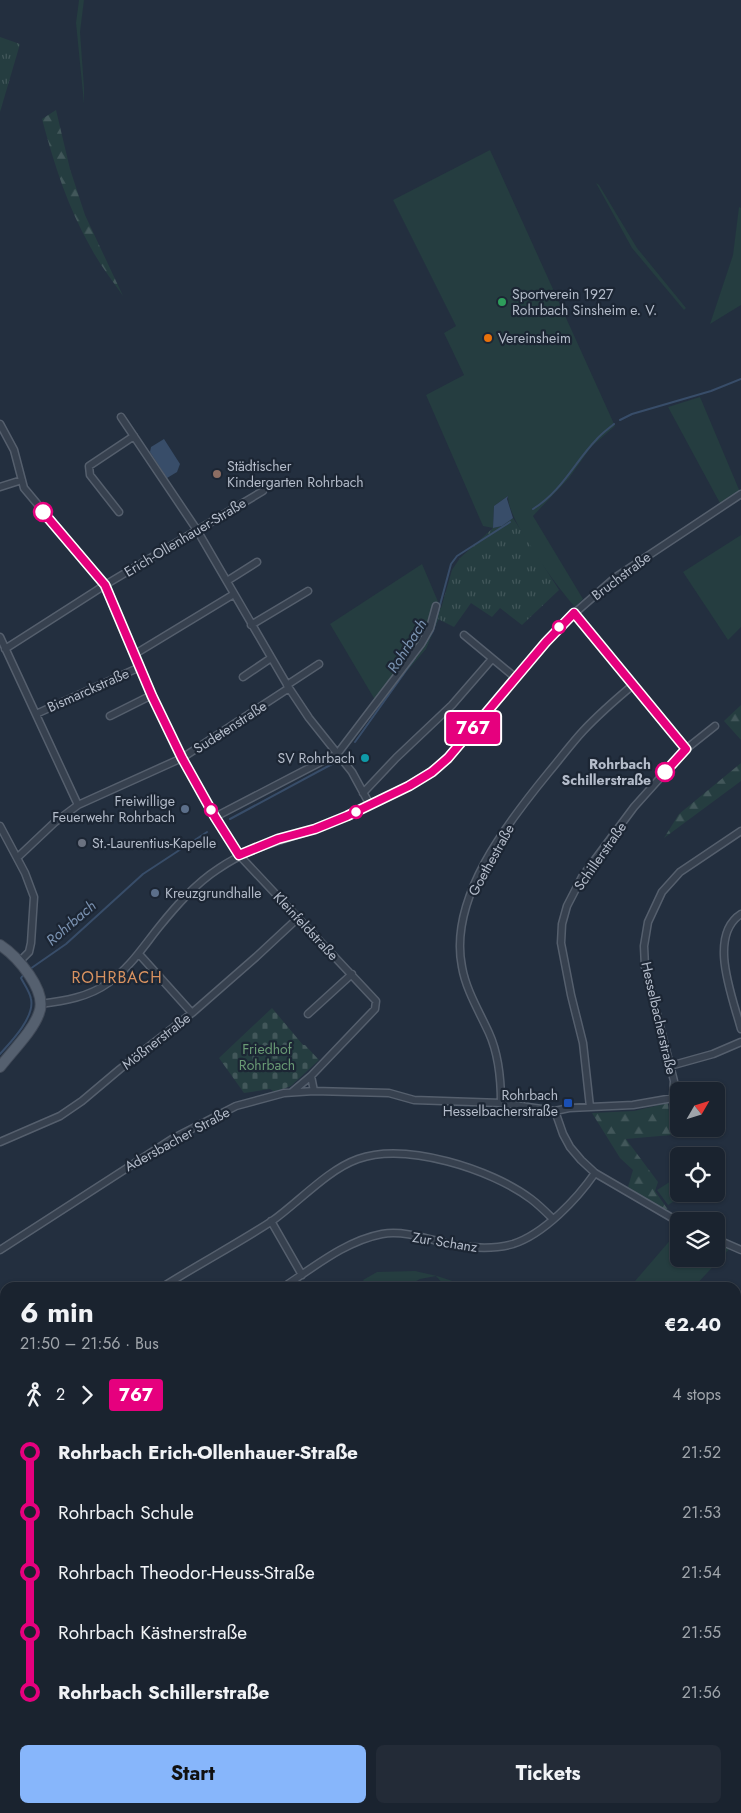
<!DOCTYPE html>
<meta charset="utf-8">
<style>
body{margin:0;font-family:Jost,sans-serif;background:#232b37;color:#f1f3f6;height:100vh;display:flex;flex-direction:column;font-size:19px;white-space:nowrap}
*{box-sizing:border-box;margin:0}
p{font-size:16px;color:#9fa4aa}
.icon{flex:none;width:28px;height:28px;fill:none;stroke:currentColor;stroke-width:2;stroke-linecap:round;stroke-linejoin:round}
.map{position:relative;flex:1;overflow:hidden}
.drawer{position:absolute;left:0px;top:1282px;width:741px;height:531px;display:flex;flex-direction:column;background:#1a232f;border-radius:15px 15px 0 0;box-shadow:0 1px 4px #0004,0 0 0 1px #38404b}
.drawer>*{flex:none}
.badge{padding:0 10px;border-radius:4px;font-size:18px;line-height:32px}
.needle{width:32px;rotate:51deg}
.controls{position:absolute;left:670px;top:1082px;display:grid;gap:10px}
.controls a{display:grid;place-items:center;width:55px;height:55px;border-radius:8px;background:#1a232f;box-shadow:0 1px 4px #0004,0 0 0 1px #38404b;font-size:25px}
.map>.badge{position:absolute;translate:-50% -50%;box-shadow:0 0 0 2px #fff}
.legs{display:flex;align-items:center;gap:8px;height:55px;padding:0 20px;font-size:16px}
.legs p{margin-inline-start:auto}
.summary{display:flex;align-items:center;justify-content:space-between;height:85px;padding:0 20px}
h1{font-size:28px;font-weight:700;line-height:38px}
.cta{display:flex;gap:10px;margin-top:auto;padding:10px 20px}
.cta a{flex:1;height:58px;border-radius:8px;background:#87b6fb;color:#111;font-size:20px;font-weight:700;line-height:58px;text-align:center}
.cta a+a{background:#232b37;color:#f1f3f6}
ul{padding:0 20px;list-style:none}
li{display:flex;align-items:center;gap:18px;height:60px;font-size:19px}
li i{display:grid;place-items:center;width:8px;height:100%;margin:0 6px;background:currentColor}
li i::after{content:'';width:12px;height:12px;margin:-6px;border:4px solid;border-radius:50%;background:#1a232f}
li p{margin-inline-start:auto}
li:first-child i{background:linear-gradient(#0000 50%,currentColor 0)}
li:last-child i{background:linear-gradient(currentColor 50%,#0000 0)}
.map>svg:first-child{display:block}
.green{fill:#253d40}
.forest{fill:url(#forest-firs)}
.cemetery{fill:url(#cemetery-stones)}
.park{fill:url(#park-tufts)}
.water{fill:#384d69}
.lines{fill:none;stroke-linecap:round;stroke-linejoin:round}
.stream{stroke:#384d69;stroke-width:2}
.minor-casing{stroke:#555f6d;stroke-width:9}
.primary-casing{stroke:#414a58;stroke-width:12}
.minor{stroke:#37414f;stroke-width:6}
.primary{stroke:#55606f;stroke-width:10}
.line-1-casing{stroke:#fff;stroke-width:11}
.line-1{stroke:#e6007e;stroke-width:8}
.leisure-dot{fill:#2e9e5b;stroke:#1c2634;stroke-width:2}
.food-dot{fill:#e8710a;stroke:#1c2634;stroke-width:2}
.education-dot{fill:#8d6e63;stroke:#1c2634;stroke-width:2}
.stop-1-dot{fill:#fff;stroke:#e6007e;stroke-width:2.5}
.culture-dot{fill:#0f9aa8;stroke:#1c2634;stroke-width:2}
.service-dot{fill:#5c6f8a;stroke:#1c2634;stroke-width:2}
.worship-dot{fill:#6b7280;stroke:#1c2634;stroke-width:2}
.transit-dot{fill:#1a4fb4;stroke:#1c2634;stroke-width:2}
.labels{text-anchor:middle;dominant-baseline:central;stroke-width:4.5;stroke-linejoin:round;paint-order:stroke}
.poi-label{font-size:14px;fill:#b4bcca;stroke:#1c2634;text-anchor:start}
.street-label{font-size:14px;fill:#b4bcca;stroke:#1c2634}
.stop-label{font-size:14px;font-weight:bold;fill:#b4bcca;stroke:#1c2634;text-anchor:end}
.park-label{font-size:14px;fill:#6a9b75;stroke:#1c2634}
.water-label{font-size:15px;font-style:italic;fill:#7b93b2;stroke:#1c2634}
.quarter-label{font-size:16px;letter-spacing:1px;fill:#d89260;stroke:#1c2634}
</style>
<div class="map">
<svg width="741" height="1813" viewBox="0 0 741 1813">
<defs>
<pattern id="forest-firs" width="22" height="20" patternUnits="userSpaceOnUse" patternTransform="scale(1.25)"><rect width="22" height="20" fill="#253d40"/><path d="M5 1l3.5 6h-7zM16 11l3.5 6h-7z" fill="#42575a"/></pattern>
<pattern id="cemetery-stones" width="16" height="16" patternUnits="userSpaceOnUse" patternTransform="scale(1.25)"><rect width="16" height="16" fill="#253d40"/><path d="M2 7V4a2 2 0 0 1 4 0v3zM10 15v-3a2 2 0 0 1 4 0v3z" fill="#42575a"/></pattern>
<pattern id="park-tufts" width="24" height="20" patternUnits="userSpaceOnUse" patternTransform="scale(1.25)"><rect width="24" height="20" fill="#253d40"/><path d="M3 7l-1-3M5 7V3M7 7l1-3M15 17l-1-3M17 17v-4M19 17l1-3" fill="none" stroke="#42575a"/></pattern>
</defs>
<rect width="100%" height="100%" fill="#232f3f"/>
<path class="green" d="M79,0h5l-4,32 4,55v17l-8,-81z
M490,150l125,276 -24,21 -22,31 -36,38 50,83 -8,8c-17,-19 -68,-87 -67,-111l-14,10 -1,22 -10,-2 -57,-131 38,-20 -20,-42 12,-7 -63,-126z
M596,183l3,2 38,63 49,60 -2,2 -52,-62z
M739,207l2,1v97l-31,19 23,-69z
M700,397l40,95 -19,13 -53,-98z
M741,535v92l-13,13 -45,-68z
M422,564l20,47 -16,38 -48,56 -48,-81z
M679,1176v18h7l-18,11 -11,-15z
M679,1230v29h37v-23l18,8 -40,43 -65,1z
M415,1271l22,5 34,11h-25l-10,-11 -16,3 -15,8h-36l-6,-7 14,-8z
M741,1390v184l-5,4v-183z"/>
<path class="forest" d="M56,110l14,59 15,46 38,81c-11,-16 -23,-31 -32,-48 -23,-40 -37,-84 -49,-129z
M741,705v35l-17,-19z
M741,763v18l-77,57 15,-24z
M668,1103l3,32 -45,4 32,43 -3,9 18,26 -45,-30 5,-17 -13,-12 -28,-45 42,-2z"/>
<path class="cemetery" d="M272,1008l31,37h2l14,15 -28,26 -16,6 -5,-3 -26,4 -25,-35z"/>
<path class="park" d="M0,37l20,7 -20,68z
M513,518l46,72 -37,35 -22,-17 -8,9 -21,-14 -17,24 -16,-8 14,-49 8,-12 33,-30 9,-2z"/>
<path class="water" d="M164,439l16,25 -3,8 -10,6 -17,-26 1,-5z
M508,496l-1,3 6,19 -11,8 -9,2 1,-22z"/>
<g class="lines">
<path class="stream" d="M620,420l12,-6 79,-23 30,-12
M533,509c29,-18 41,-46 63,-69 5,-6 12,-11 18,-16
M425,644l8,-13 18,-67 6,-8 53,-34
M355,742l60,-84
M230,819l104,-56
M30,969l36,-25 77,-70 64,-42
M0,1054c11,-12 35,-37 31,-55 -1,-7 -7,-15 -10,-21l3,-4"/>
<defs>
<path id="minor" d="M121,417l76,113 92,158 20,30 43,54 18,33
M0,424l14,26 10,38 81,97 47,110 30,63 33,59 24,38 137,146 -1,8 -64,67 3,15
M0,487l22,-7
M119,512l-29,-37 -1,-9 45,-30
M227,581l30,-19
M574,613l112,136
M251,625l57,-34
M464,635l52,43
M0,637l78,168
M5,649l100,-64 158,-94
M135,654l99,-60
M243,677l28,-19
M287,685l32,-21
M36,714l104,-47
M110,716l42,-21
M363,793l33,-35 56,-53 40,-46
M215,817l123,-64 83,-109 9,-16 6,-22
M0,826l25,47 9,24 -3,46 -2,9 -9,9
M18,857l36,-34 24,-18 104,-47 107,-70
M741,914c-34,22 -8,84 0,115
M139,954l53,59
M40,1004c24,-3 49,-7 68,-21 21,-14 35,-36 51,-56 17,-21 36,-43 59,-58 32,-22 62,-28 97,-40 19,-7 37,-16 56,-25 30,-14 51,-24 77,-46l113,-133 55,-48 125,-83
M308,1014l44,-40
M670,1066l43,-12 28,-12
M292,1092l19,-16
M501,1103c0,-24 -2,-48 -12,-70 -10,-22 -23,-43 -27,-66 -14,-69 46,-145 87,-195 11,-13 22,-28 34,-41 15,-16 32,-31 50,-46
M590,1107l-7,-64 -12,-48 -10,-52 1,-19 5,-18 15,-29 52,-70 52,-58 29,-23
M555,1111l8,23 7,13 11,13 14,13 84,49
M0,1142l60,-26 22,-15 38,-32 72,-56 64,-56 42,-39
M271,1221l31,54
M716,1239l25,11
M0,1250l172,-111 64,-33 48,-13 30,-2 75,2 25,7 87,3 54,8 14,-3 64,-3 40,-7 1,-17 -29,-114 -1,-21 4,-24 14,-30 18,-20 61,-41
M161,1288c36,-23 76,-44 111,-67 27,-19 55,-51 86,-62 48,-17 133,10 173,40 8,6 15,13 22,20
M282,1288c31,-20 63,-47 100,-54 21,-4 46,5 67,10 21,4 43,6 64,0 31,-10 64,-45 82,-71
M0,1419l5,-4
M0,1528l5,-4"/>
<path id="primary" d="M0,945c17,11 48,46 39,68 -6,18 -27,38 -39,54"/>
</defs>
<use href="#minor" class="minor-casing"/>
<use href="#primary" class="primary-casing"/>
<use href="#minor" class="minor"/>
<use href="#primary" class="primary"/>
</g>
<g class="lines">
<defs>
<path id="line-1" d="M43,512l62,73 47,111 30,62 33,59 24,38 39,-16 37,-10 32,-13 62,-30 23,-14 16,-14 98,-116 28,-29 112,136 -21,23"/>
</defs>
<use href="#line-1" class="line-1-casing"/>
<use href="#line-1" class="line-1"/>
</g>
<circle class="leisure-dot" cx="502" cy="302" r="5"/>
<circle class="food-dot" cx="488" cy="338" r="5"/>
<circle class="education-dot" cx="217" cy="474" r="5"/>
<g class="stop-1-dot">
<circle cx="43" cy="512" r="9"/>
<circle cx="559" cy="627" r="6"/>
<circle cx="665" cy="772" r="9"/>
<circle cx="211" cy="810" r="6"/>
<circle cx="356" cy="812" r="6"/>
</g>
<circle class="culture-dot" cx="365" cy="758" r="5"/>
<g class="service-dot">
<circle cx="185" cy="809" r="5"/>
<circle cx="155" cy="893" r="5"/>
</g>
<circle class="worship-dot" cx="82" cy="843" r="5"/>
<rect class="transit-dot" x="563" y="1098" width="10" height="10" rx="2.5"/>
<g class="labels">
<g class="poi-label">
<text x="512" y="294">Sportverein 1927<tspan x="512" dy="16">Rohrbach Sinsheim e. V.</tspan></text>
<text x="498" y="338">Vereinsheim</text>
<text x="227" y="466">Städtischer<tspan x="227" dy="16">Kindergarten Rohrbach</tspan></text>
<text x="355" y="758" text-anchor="end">SV Rohrbach</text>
<text x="175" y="801" text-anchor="end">Freiwillige<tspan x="175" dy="16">Feuerwehr Rohrbach</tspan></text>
<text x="92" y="843">St.-Laurentius-Kapelle</text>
<text x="165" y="893">Kreuzgrundhalle</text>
<text x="558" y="1095" text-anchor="end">Rohrbach<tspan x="558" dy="16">Hesselbacherstraße</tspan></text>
</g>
<g class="street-label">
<text transform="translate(185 537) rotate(-31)">Erich-Ollenhauer-Straße</text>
<text transform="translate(621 576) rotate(-37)">Bruchstraße</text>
<text transform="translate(88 690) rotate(-24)">Bismarckstraße</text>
<text transform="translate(230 727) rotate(-33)">Sudetenstraße</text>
<text transform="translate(600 856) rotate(-55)">Schillerstraße</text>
<text transform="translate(491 860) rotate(-61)">Goethestraße</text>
<text transform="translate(306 926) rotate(47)">Kleinfeldstraße</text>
<text transform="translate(659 1018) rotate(77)">Hesselbacherstraße</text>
<text transform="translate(156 1041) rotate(-38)">Mößnerstraße</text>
<text transform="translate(177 1139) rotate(-29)">Adersbacher Straße</text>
<text transform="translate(445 1242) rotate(9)">Zur Schanz</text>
</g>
<g class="stop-label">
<text x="651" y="764">Rohrbach<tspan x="651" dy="16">Schillerstraße</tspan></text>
</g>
<g class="park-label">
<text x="267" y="1049">Friedhof<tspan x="267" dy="16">Rohrbach</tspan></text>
</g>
<g class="water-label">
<text transform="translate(407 646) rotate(-58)">Rohrbach</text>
<text transform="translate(71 923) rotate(-41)">Rohrbach</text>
</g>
<g class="quarter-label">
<text x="117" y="977">ROHRBACH</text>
</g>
</g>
</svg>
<div class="controls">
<a><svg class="needle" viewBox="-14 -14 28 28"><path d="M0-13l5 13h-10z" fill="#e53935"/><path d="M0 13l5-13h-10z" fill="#9fa4aa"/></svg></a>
<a><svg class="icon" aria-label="locate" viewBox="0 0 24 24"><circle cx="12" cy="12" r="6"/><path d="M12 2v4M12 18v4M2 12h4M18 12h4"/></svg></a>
<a><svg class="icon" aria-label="layers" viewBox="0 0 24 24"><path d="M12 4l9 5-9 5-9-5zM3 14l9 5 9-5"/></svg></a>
</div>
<b class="badge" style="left:473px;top:728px;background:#e6007e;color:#fff">767</b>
<section class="drawer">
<div class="summary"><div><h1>6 min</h1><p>21:50 – 21:56 · Bus</p></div><b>€2.40</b></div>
<div class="legs"><svg class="icon" aria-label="walk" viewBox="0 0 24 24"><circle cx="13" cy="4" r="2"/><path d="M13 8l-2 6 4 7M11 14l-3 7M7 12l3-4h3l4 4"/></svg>2<svg class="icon" aria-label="forward" viewBox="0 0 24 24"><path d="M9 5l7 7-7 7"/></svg><b class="badge" style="background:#e6007e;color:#fff">767</b><p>4 stops</p></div>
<ul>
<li><i style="color:#e6007e"></i><b>Rohrbach Erich-Ollenhauer-Straße</b><p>21:52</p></li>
<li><i style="color:#e6007e"></i><span>Rohrbach Schule</span><p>21:53</p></li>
<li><i style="color:#e6007e"></i><span>Rohrbach Theodor-Heuss-Straße</span><p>21:54</p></li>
<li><i style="color:#e6007e"></i><span>Rohrbach Kästnerstraße</span><p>21:55</p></li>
<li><i style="color:#e6007e"></i><b>Rohrbach Schillerstraße</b><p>21:56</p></li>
</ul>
<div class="cta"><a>Start</a><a>Tickets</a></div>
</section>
</div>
